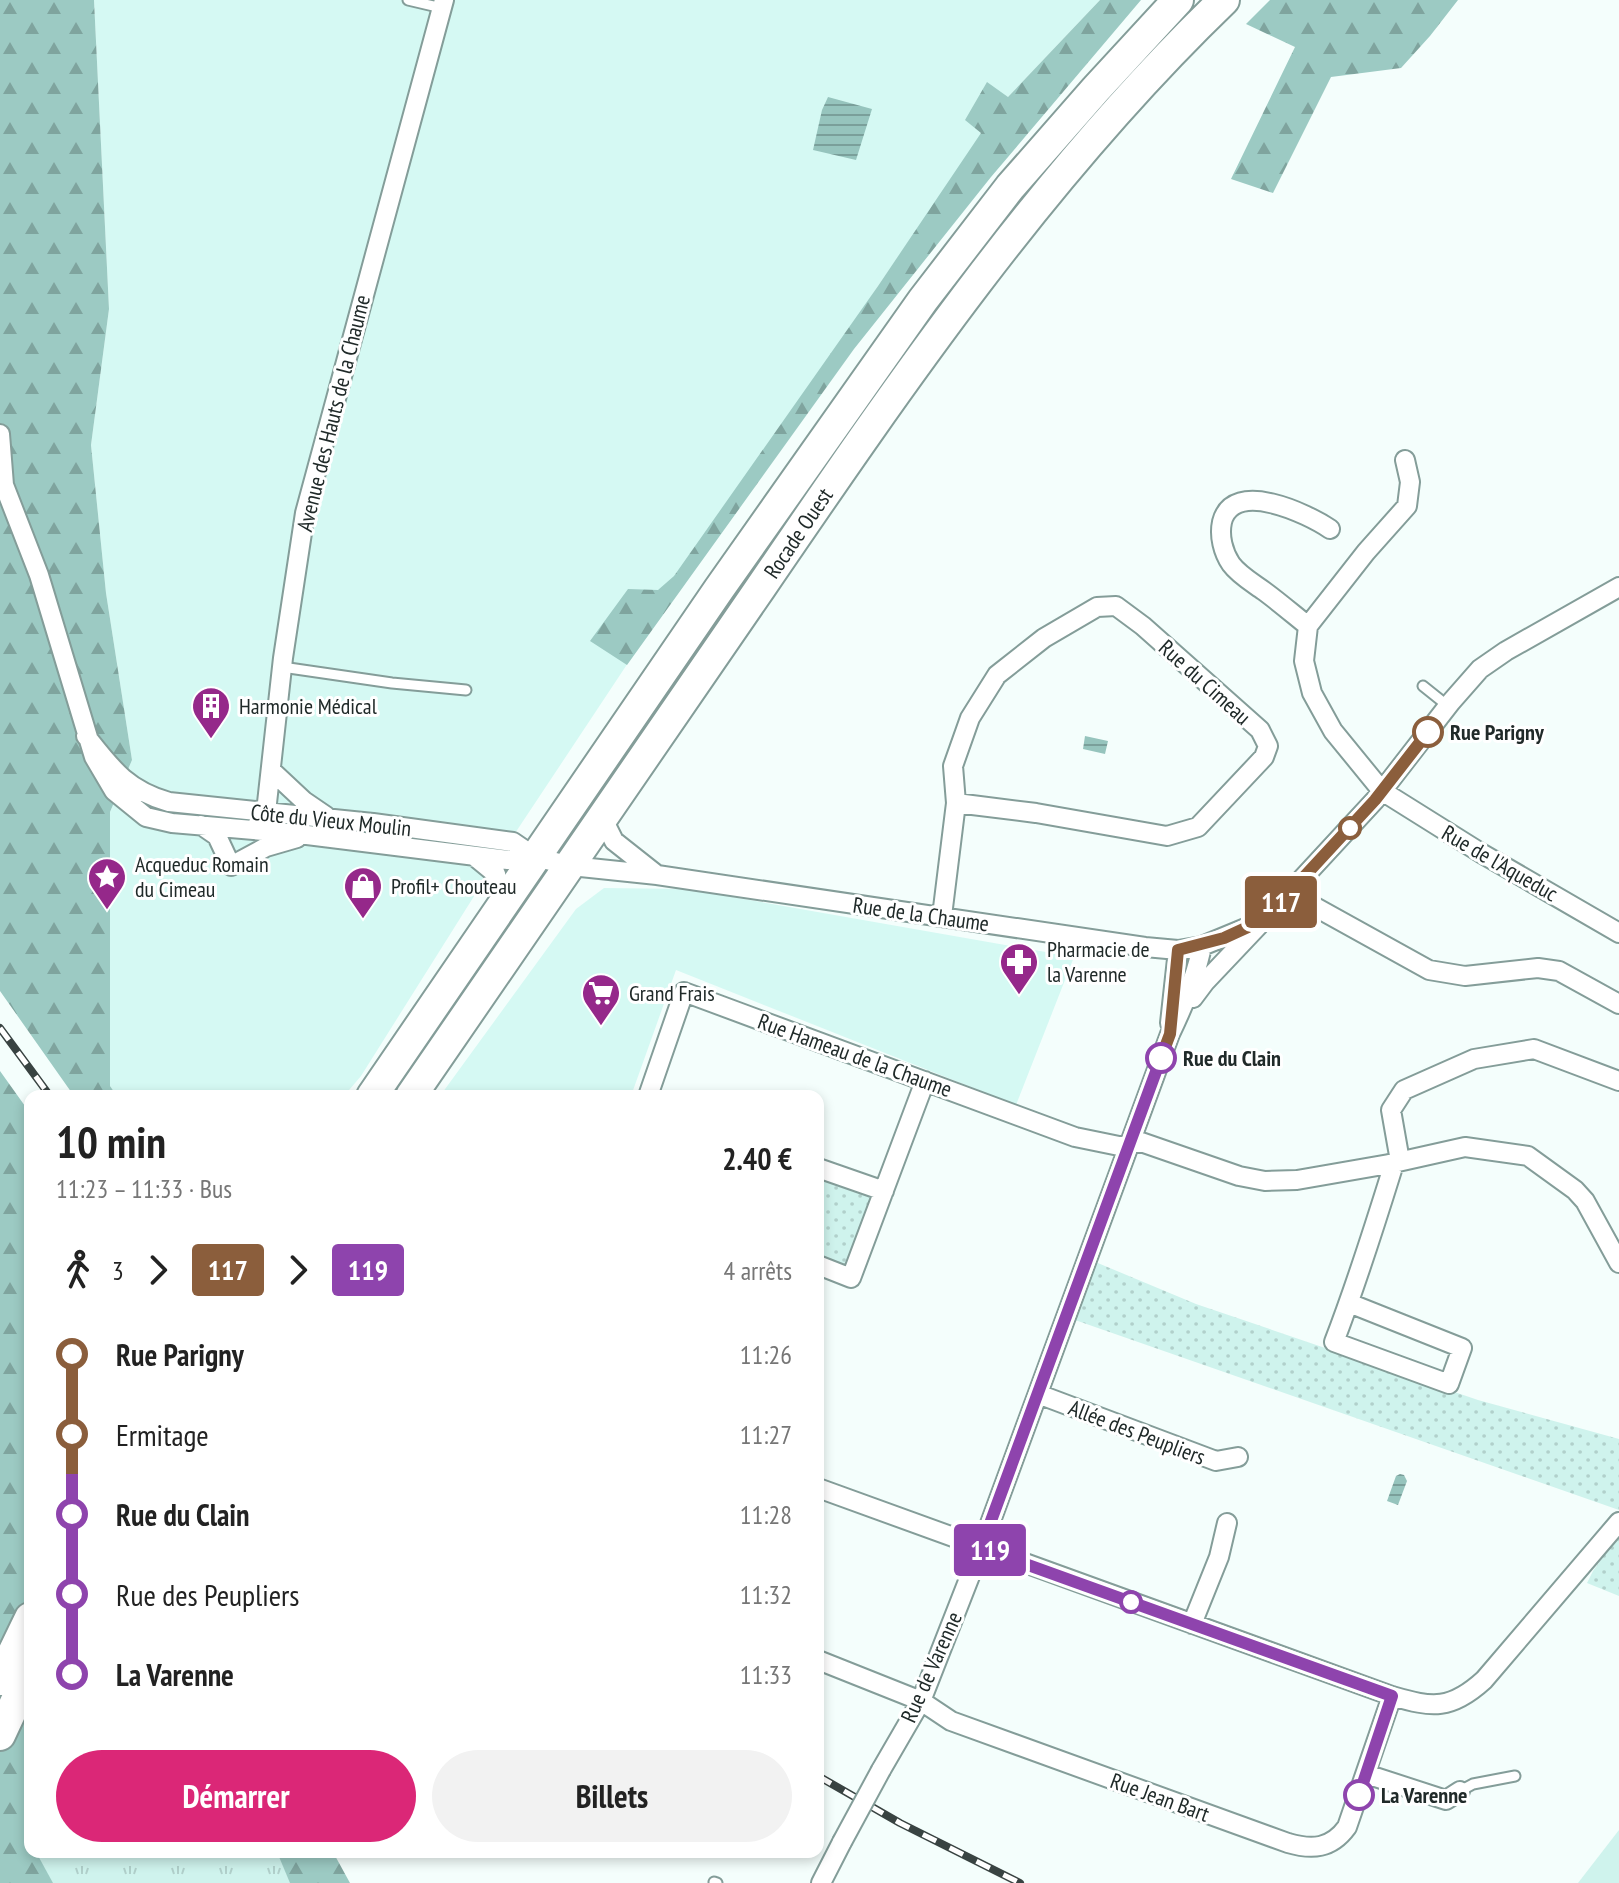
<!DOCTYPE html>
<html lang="fr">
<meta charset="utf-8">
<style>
body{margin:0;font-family:"PT Sans Narrow",sans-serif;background:#f2f2f2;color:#222;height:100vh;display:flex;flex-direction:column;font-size:30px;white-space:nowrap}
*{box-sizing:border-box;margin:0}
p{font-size:26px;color:#767676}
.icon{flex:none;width:44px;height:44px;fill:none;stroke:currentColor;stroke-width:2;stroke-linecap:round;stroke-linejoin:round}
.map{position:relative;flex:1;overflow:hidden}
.sheet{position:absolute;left:24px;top:1090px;width:800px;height:768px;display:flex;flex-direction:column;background:#fff;border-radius:16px;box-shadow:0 4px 12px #0003}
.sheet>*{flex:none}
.badge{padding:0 16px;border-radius:6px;font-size:28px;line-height:52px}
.map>.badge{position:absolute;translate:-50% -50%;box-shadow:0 0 0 4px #fff}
.legs{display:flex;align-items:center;gap:12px;height:88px;padding:0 32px;font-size:26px}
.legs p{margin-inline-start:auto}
.overview{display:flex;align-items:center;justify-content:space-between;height:136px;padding:0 32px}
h1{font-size:44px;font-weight:700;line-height:60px}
.action{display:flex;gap:16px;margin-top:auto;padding:16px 32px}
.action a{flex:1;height:92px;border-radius:48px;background:#db2777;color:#fff;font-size:32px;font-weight:700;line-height:92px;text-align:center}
.action a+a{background:#f2f2f2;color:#222}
ul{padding:0 32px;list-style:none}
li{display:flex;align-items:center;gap:28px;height:80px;font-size:30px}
li i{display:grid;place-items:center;width:12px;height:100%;margin:0 10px;background:currentColor}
li i::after{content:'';width:20px;height:20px;margin:-10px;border:6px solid;border-radius:50%;background:#fff}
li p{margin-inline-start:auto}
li:first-child i{background:linear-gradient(#0000 50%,currentColor 0)}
li:last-child i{background:linear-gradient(currentColor 50%,#0000 0)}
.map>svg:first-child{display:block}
.built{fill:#d5f9f3}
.grass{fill:url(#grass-dots)}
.forest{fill:url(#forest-firs)}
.park{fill:url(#park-tufts)}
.garden{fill:#cff3ed}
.water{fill:url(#water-rules)}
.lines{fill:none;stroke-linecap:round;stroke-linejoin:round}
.lane-casing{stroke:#849d99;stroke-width:13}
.street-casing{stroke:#849d99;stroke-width:22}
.primary-casing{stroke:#849d99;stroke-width:34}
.lane{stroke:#fff;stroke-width:9}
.street{stroke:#fff;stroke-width:18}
.primary{stroke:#fff;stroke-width:30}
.rail-casing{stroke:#394342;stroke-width:8}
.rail{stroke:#fff;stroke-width:5;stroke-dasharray:15;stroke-linecap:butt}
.street-bridge-casing{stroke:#849d99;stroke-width:22;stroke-linecap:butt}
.street-bridge{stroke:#fff;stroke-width:18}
.line-1-casing{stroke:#fff;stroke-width:18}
.line-2-casing{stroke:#fff;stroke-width:18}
.line-1{stroke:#8b5e3c;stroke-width:12}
.line-2{stroke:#8e44ad;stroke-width:12}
.stop-1-dot{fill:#fff;stroke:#8b5e3c;stroke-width:4}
.stop-2-dot{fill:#fff;stroke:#8e44ad;stroke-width:4}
.labels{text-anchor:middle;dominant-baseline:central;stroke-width:6;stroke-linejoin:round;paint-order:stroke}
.street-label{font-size:22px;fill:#202a29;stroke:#fff}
.poi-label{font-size:22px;fill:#202a29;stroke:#fff;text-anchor:start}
.stop-label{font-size:22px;font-weight:bold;fill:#202a29;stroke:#fff;text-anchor:start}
</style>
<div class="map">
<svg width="1619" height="1883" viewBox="0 0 1619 1883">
<defs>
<pattern id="grass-dots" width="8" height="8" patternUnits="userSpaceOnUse" patternTransform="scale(2)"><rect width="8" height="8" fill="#cff3ed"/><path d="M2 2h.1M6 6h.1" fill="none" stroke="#b1d0cb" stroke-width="1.8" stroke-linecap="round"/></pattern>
<pattern id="forest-firs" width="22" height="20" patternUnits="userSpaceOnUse" patternTransform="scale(2)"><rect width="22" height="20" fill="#9ccac3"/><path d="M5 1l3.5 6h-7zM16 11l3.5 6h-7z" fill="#7fa49e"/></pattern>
<pattern id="park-tufts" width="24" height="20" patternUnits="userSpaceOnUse" patternTransform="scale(2)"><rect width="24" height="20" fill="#cff3ed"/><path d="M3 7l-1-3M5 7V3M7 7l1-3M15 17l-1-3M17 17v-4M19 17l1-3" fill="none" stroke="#b1d0cb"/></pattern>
<pattern id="water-rules" width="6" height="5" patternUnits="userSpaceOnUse" patternTransform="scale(2)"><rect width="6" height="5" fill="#96c4bd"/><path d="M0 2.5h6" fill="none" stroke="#7a9f9a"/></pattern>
</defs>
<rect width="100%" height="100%" fill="#f4fefc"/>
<path class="built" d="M94,0h1006l-92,97 -130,189 -390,588 -127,202 -17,20h-227l-7,-10v-274l22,-52 -26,-167 -15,-148 18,-136z
M604,888l83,1 387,68 -58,148 -340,-135 -45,126h-191l136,-187z"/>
<path class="grass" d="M818,1175l57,21 -26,72 -31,-11z
M1093,1261l103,43 282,96 141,39v71l-544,-190z
M1619,1534v62l-32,-13 6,-12z"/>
<path class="forest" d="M0,0h94l15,309 -18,136 15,148 26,167 -22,52v274l7,10h-43l-74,-105z
M1100,0h41l-150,177 -137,172 -227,316 -37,-24 38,-52 30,1 16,-14 204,-290 103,-153 -16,-13 22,-38 21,15z
M1270,0h188l-28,36 -29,32 -70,9 -58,116 -42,-14 64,-132 -49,-23z
M0,1071l30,42v739h303l17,31h-350z"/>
<path class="park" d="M36,1852h241l13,31h-237z"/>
<path class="garden" d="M1619,1830v53h-41z"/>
<path class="water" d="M828,97l44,12 -16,51 -43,-10 9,-40z
M1085,736l23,5 -3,13 -22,-5z
M1400,1474l4,1 3,6 -9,24 -11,-4 9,-25z"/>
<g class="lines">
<defs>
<path id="lane" d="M408,0l34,8
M282,667l110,16 74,7
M1423,686l25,20
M1460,1791l13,-7 42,-8
M714,1882l3,1"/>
<path id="street" d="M0,434l4,51 35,90 55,182 20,34 32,26 26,6 127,11 209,26 27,-3
M1405,460l5,22 -3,24 -41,46 -58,74 -4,35 8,32 21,38 49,60 99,62 138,80
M1308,626c-15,-12 -29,-24 -44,-35 -11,-8 -25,-16 -33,-27 -8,-12 -12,-28 -9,-42 11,-44 86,-8 108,7
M86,736c26,33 41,54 83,66l204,21 140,19 22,15 36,9 86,9 488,72 33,3 24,-4 46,-19 29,-21 98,-106 76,-98 29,-33 26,-18 113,-64
M273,772l31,29 22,15
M603,819l11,22 43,34
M201,825l16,11 14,30 35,-19 31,-9
M254,830l12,-18 17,-154 22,-145 139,-513
M474,856l22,18 7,32
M1290,893l139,77 36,6 73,-8 21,3 60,33
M942,916l14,-113 -3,-37 17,-48 27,-43 47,-37 53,-31 19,-1 27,20 117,104 8,16 -4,11 -66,70 -31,9 -131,-23 -80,-10
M1193,998l12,-16 54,-57
M1170,1023l8,-73
M648,1096l36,-104 391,145 44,9 22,-4 98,34 26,5 32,-1 92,-16 76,-17 63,9 47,34 10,11 34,62
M1400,1161l-9,-51 13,-20 70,-31 60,-10 85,32
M818,1168l66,23
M818,1265l33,13 74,-197
M1349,1303l113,45 -13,36 -115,-42c22,-57 40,-114 58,-172l-3,-6
M1038,1394l178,67 22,-4
M818,1488l574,208c41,12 59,14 92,-16l135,-158
M1192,1624l27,-67 8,-34
M818,1660l103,41 30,20 337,122c24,7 43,6 59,-16l45,-131
M881,1770l40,-69 60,-153 189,-514c14,-29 26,-57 32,-88
M1366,1774l80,26 14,-9
M821,1883l21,-41"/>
<path id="primary" d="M372,1096l347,-507 204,-289 87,-113 86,-98 82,-89
M411,1096c118,-169 234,-339 350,-509 140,-205 283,-414 463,-587
M0,1680l30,-62
M0,1735l30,-64"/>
</defs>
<use href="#lane" class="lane-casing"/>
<use href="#street" class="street-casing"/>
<use href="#primary" class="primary-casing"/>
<use href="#lane" class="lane"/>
<use href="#street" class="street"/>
<use href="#primary" class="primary"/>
<defs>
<path id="rail" d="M0,1028l50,68
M818,1776l82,47 120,60"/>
</defs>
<use href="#rail" class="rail-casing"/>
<use href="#rail" class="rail"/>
<defs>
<path id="street-bridge" d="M842,1842l39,-72"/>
</defs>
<use href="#street-bridge" class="street-bridge-casing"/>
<use href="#street-bridge" class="street-bridge"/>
</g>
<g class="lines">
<defs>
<path id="line-1" d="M1161,1058l9,-24 8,-84 46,-12 24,-11 29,-21 98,-106 53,-68"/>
<path id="line-2" d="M1161,1058l-180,490 411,148 -33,99"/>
</defs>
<use href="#line-1" class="line-1-casing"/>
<use href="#line-2" class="line-2-casing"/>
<use href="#line-1" class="line-1"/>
<use href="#line-2" class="line-2"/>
</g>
<defs>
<symbol id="building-pin" viewBox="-11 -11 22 30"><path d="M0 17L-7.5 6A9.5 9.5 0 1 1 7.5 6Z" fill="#95288a" stroke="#fff"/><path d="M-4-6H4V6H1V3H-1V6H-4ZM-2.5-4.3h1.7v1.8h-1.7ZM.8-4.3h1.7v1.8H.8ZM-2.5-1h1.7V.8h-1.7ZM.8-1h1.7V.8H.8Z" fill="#fff"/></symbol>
<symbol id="sight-pin" viewBox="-11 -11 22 30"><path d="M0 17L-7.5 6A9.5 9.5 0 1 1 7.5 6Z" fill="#95288a" stroke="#fff"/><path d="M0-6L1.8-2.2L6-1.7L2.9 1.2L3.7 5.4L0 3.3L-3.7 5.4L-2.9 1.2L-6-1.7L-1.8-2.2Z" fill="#fff"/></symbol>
<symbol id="shop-pin" viewBox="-11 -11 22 30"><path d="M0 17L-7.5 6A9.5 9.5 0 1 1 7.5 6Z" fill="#95288a" stroke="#fff"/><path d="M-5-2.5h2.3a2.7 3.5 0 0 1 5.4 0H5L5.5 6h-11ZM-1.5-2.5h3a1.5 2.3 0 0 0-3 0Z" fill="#fff"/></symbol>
<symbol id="pharmacy-pin" viewBox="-11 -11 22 30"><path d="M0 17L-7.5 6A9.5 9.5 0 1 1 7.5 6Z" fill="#95288a" stroke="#fff"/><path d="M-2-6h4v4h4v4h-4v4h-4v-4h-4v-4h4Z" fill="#fff"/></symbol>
<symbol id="supermarket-pin" viewBox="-11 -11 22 30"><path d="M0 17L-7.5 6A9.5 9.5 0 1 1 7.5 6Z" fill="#95288a" stroke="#fff"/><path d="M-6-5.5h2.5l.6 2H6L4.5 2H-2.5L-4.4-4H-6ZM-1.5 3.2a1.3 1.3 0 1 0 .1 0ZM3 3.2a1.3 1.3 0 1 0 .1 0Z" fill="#fff"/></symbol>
</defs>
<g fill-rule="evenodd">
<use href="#building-pin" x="189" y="684" width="44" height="60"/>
<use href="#sight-pin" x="85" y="855" width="44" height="60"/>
<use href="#shop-pin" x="341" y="864" width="44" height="60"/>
<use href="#pharmacy-pin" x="997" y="940" width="44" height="60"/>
<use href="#supermarket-pin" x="579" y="971" width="44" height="60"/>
</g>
<g class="stop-1-dot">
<circle cx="1428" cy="732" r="14"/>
<circle cx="1350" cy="828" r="10"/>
</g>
<g class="stop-2-dot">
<circle cx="1161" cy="1058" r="14"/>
<circle cx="1131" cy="1602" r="10"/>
<circle cx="1359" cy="1795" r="14"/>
</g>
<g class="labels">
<g class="street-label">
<text transform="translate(333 413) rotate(-76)">Avenue des Hauts de la Chaume</text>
<text transform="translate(798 533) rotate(-56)">Rocade Ouest</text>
<text transform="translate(1205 682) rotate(42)">Rue du Cimeau</text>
<text transform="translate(331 820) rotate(6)">Côte du Vieux Moulin</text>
<text transform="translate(1500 863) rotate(30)">Rue de l'Aqueduc</text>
<text transform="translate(921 914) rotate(8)">Rue de la Chaume</text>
<text transform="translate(855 1055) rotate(20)">Rue Hameau de la Chaume</text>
<text transform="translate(1137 1432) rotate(21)">Allée des Peupliers</text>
<text transform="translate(931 1667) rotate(-66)">Rue de Varenne</text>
<text transform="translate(1160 1797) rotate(20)">Rue Jean Bart</text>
</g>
<g class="poi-label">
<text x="239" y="706">Harmonie Médical</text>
<text x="135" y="864">Acqueduc Romain<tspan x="135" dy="25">du Cimeau</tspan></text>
<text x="391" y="886">Profil+ Chouteau</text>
<text x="1047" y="949">Pharmacie de<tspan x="1047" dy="25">la Varenne</tspan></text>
<text x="629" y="993">Grand Frais</text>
</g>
<g class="stop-label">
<text x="1450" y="732">Rue Parigny</text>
<text x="1183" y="1058">Rue du Clain</text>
<text x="1381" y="1795">La Varenne</text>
</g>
</g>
</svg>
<b class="badge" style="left:1281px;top:902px;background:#8b5e3c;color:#fff">117</b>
<b class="badge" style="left:990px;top:1550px;background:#8e44ad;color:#fff">119</b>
<section class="sheet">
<div class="overview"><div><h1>10 min</h1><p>11:23 – 11:33 · Bus</p></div><b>2.40 €</b></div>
<div class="legs"><svg class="icon" aria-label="walk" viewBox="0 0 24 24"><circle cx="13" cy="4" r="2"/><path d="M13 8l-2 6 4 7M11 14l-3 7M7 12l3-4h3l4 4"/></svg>3<svg class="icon" aria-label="forward" viewBox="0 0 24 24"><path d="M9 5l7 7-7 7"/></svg><b class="badge" style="background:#8b5e3c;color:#fff">117</b><svg class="icon" aria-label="forward" viewBox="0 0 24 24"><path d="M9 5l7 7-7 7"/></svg><b class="badge" style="background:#8e44ad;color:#fff">119</b><p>4 arrêts</p></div>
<ul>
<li><i style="color:#8b5e3c"></i><b>Rue Parigny</b><p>11:26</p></li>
<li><i style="color:#8b5e3c"></i><span>Ermitage</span><p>11:27</p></li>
<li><i style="color:#8e44ad"></i><b>Rue du Clain</b><p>11:28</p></li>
<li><i style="color:#8e44ad"></i><span>Rue des Peupliers</span><p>11:32</p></li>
<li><i style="color:#8e44ad"></i><b>La Varenne</b><p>11:33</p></li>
</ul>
<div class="action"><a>Démarrer</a><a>Billets</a></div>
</section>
</div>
